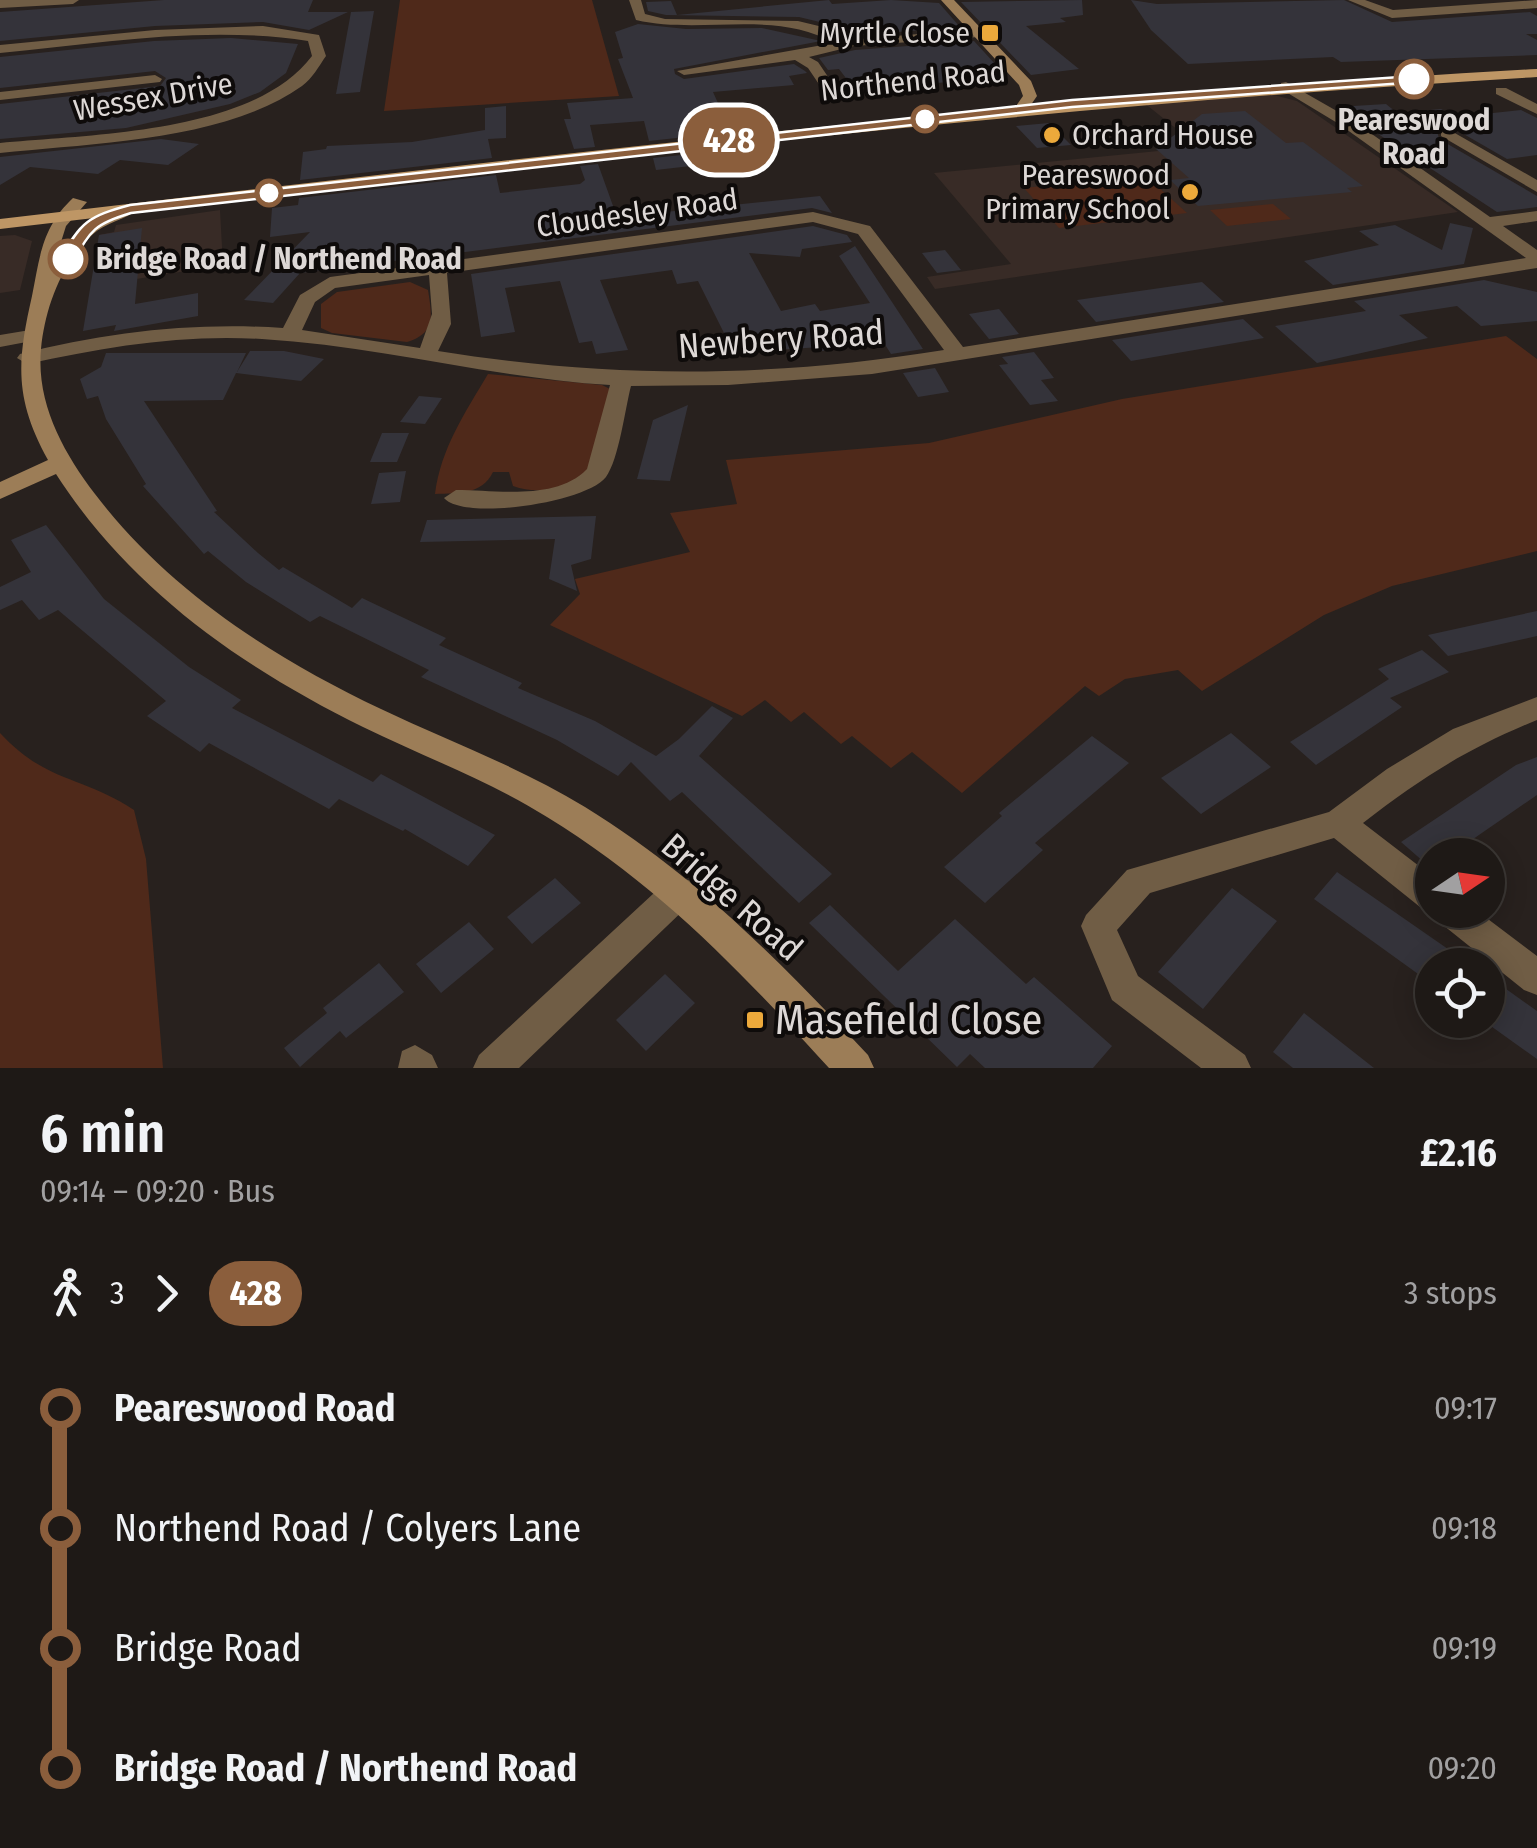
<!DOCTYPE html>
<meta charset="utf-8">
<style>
body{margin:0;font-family:"Fira Sans Condensed",sans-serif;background:#2b2623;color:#f1f3f6;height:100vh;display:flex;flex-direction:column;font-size:38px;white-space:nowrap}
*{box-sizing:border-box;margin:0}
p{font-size:32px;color:#a1a0a1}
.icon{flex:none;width:55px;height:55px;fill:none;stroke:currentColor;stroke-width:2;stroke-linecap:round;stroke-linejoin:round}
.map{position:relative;height:1068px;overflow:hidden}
.sheet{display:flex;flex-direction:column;background:#1e1916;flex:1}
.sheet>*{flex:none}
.badge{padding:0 20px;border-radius:32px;font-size:35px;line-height:65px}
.needle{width:65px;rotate:77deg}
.controls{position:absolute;left:1415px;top:838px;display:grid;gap:20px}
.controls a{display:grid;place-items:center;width:90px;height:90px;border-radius:50%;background:#1e1916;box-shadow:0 5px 25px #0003,0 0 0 2px #3c3835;font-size:50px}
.map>.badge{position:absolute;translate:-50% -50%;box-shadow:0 0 0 5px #fff}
.legs{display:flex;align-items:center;gap:15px;height:110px;padding:0 40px;font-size:32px}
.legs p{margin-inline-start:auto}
.head{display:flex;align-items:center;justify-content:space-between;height:170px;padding:0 40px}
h1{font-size:55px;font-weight:600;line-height:75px}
ul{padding:0 40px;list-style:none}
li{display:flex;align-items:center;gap:35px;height:120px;font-size:38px}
li i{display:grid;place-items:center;width:15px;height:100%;margin:0 12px;background:currentColor}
li i::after{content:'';width:25px;height:25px;margin:-12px;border:8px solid;border-radius:50%;background:#1e1916}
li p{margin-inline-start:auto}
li:first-child i{background:linear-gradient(#0000 50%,currentColor 0)}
li:last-child i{background:linear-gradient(currentColor 50%,#0000 0)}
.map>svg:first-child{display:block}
.built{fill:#382b26}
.green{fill:#4f291a}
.building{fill:#34333a}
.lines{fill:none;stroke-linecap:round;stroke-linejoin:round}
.street{fill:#705d45;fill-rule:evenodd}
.secondary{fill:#9c7d57;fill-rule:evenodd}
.primary{fill:#be9665;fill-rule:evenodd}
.line-1{fill:#8b5e3c;stroke:#fff;stroke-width:2.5}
.poi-dot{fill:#eca93b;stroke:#0e0b0a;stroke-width:4}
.stop-1-dot{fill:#fff;stroke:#8b5e3c;stroke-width:5}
.labels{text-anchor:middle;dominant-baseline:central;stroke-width:8;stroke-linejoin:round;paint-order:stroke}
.far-poi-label{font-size:30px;fill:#ddd8d6;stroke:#0e0b0a;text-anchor:end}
.far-street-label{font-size:30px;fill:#ddd8d6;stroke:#0e0b0a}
.far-stop-label{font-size:30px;font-weight:bold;fill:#ddd8d6;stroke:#0e0b0a}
.street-label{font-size:35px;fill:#ddd8d6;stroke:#0e0b0a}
.near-poi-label{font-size:42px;fill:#ddd8d6;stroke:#0e0b0a;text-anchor:start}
</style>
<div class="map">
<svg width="1537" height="1068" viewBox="0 0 1537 1068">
<rect width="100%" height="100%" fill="#28211e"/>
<path class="built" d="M1266,93l31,8 161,111 -523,77 -8,-12 84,-13 -77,-91 265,-26 -56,-45z
M220,210l3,55 -130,21 6,-51 15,-3 2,-7z
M15,235l17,6 -12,49 -20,3v-57z"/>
<path class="green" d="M400,0h192l27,96 -235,15z
M1145,175l42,38 -128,15 -35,-40z
M1273,204l18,15 -64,7 -17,-16z
M410,282l18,8c4,26 8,43 -21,52l-75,-9 -11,-5v-24l16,-12z
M1506,336l31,23v192l-145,35 -68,29 -122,76 -24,-21 -53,9 -26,17 -14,-10 -123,107 -50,-41 -21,16 -39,-32 -11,8 -37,-32 -13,10 -26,-22 -23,16 -192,-91 30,-31 -5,-15 115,-27 -20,-39 67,-9 -11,-44 203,-17 193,-44z
M488,374l114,11 8,4 -23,86c-25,12 -46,21 -74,11l-4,-14h-16c-11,23 -35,21 -58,22 6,-46 30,-81 53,-120z
M0,733c46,50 83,43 134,77l12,49 17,209h-163z"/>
<path class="building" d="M164,0h149l-5,12h40l-39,18 -46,-8 -108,4 -155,15v-29z
M829,0l3,4 59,-4 48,3 21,24 -112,9 -20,-12 -29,-7 -133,-2 -18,-4 -2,-9 25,-1 6,14z
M1082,0l1,15 -23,3 6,4 -40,4 53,43 -48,6 -70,-73z
M1131,0l26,4 187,-4 48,22 138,-10 7,4v18h-11l11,6v15l-196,7 -8,-5 -145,7 -37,-34z
M374,11l-14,81 -24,2 15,-82z
M638,24l48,5 76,-1 59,13 -147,28 1,5 9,5 110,-15 11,7 2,2 -18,3 5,9 -81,7 18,40 -82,9 -5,-20 -54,4 5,22 -21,2 -10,-30h7l-4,-16 66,-5 -15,-39 5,-1 -8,-26z
M231,38l67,6 -12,29 -26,19 -30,12 -104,24 -126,11v-35l160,-18 6,-8 -11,-7 -155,17v-31l154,-16z
M974,41l33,36 -152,13 -16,-21 -11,1 -9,-12 36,-8z
M1386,104l11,9 44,-4 15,8 65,-7 16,8v37l-30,4 -59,-34 -11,5 2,9 98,57v11l-40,5 -160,-105z
M506,106v32l-18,1 4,19 -192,22 3,-28 23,-3 1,-3 85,-4 73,-12v-22z
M1245,111l41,32 17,-1 60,44 -16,2 5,4 -154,14 -28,-26 19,-2 -33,-29 46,-35z
M1049,123l22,22 -34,3 -21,-22z
M161,139l38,5 -31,21 -48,-5 -22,14 -68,-7 -30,18v-28z
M738,149l5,11 -87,10 -3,-12z
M598,164l19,53 203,-21 12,17 -20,-5 -512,65 -27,30 -29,-3 66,-68 -40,5 2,-29 26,-3 1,-7 197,-23 4,18 80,-9 5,-4 -5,-14z
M1450,223l23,5 -9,36 -131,21 -29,-24 75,-16 -20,-14 36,-6 47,25z
M813,226l34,9 5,7 -50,7 -2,8 -51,-4 32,58 34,-7 5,7 50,-8 -31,-47 16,-10 68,103 -32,5 -7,-11 -62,8 -2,-4 -86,6 -36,-72 -21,3 -5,-14 -72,10 28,70 -32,4 -4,-13 -13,2 -19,-62 -55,7 10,44 -34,5 -10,-63z
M142,228l-7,76 63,-11v23l-84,15 2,-6 -33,6 16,-96z
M945,250l16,20 -24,3 -15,-20z
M1484,280l53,12v29l-56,5 -24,-20 -58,9 29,23 -111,25 -42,-37 91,-15 -12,-10z
M1202,282l22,20 -128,20 -19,-22z
M999,309l20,25 -30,5 -20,-25z
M1243,319l21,19 -133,23 -19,-21z
M250,351h34l40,8 -23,22 -65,-8 -13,27 -79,1 73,110 -3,1 44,41 21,17 4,-3 69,41 10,-10 84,40 -7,7 83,38 -4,5 77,33 61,35 23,-17 33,-33 21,12 -34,38 133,118 -33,29 -117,-111 -12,9 -39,-39 -13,14 -61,-36 -136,-63 8,-7 -109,-54 -10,6 -64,-40 -38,-31 -4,3 -61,-68 3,-2 -40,-65 -8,-23 -11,3 -7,-20 21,-12 5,-14h140l-9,19z
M1034,352l20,26 -13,2 17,21 -28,4 -31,-40 9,-1 -6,-7z
M935,368l14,24 -31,5 -15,-24z
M419,396l23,2 -17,26 -25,-2z
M688,405l-18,76 -33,-2 16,-59z
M382,433h27l-12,29h-27z
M406,471l-6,31 -29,2 8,-31z
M596,516l-5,43 -20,6 6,26 -28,-12 6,-40 -135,3 7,-22z
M46,525l58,74 85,68 52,33 -9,8 141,74 8,-8 114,61 -27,31 -63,-37 -2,2 -64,-32 -10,10 -120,-66 -9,9 -53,-36 19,-15 -108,-91 -19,10 -17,-20 -22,10v-23l31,-15 -20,-32z
M1537,611v25l-89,20 -20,-21z
M1422,650l27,22 -59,26 12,9 -86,58 -26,-23 99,-63 -11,-10z
M1231,733l40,34 -70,47 -40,-36z
M1092,736l37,27 -94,80 8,7 -58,53 -41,-36 58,-51 -3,-3z
M1537,757v38l-87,60h-18v14l-31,-27 115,-77z
M1337,872l134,93h-39v19l-118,-85z
M555,878l26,25 -49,41 -25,-27z
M1232,888l45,33 -74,88 -45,-37z
M830,905l68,66 57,-52 71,65 8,-7 78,69 -19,22h-108l-15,-14 -13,13 -148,-144z
M469,922l25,27 -53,44 -25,-29z
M379,963l25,29 -58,46 -6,-7 -40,36 -16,-19 43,-35 -4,-5z
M665,974l30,29 -49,48 -30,-31z
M1488,976l49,35v48l-49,-35z
M1304,1013l70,55h-81l-20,-16z"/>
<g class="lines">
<path class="street" d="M0,0h79l-6,4 -73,4z
M629,0h12l4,14 20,5 133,2 29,7 20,12 132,-11 6,4 -6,4 -125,9 -45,11 9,5 25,37 -7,4 -5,-1 -23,-34 -13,-8 -111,15 -7,-4 157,-28c-59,-34 -134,-8 -198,-23z
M1348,0h17l28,10 144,-10v8l-145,10z
M263,26l56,9 7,21c-7,10 -14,23 -24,30 -77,55 -210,57 -302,67v-10c91,-9 253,-9 312,-87l-4,-15c-101,-16 -207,2 -308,12v-8l155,-15z
M155,75l7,4 -2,3 -160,18v-8z
M1286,82l63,36 141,99 47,-6v10l-34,5 34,24v18l-665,106 -144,11 -97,1c-6,23 -12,73 -25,91 -20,26 -143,44 -162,21l12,-8c41,0 100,11 131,-21l23,-84c-117,-7 -231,-39 -348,-46 -80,-5 -158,8 -235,25l-10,-6 3,-4c86,-22 174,-32 263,-26l17,-33 30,-18 483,-65 57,14 93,121 563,-89 -187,-134 -58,-35v-6zM813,222l45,12 86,116c-173,28 -333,29 -506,1l13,-27 -4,-51zM429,275l3,39 -12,34 -118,-18 13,-28 20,-14z
M1496,88h10l31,16v10l-41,-20z
M1446,128l91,52v12l-96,-56v-6z
M30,330l10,6 -3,4 -37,7v-12z
M1537,697v23c-69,28 -116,58 -174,103l69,53v34h44l61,46v39l-13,-5 -86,-69 -5,-10 -13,-4 -86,-69 -184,55 -33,37 21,46 107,79 6,13h-50l-89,-68 -31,-74 5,-11 41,-45 202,-58 58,-43 66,-40z
M679,877l12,4 5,11 -5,11 -172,165h-46l6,-13 188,-174z
M415,1045l17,10 6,13h-40l4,-17z"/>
<path class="secondary" d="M941,0h13l77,81 6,15 -11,16 -12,-3 9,-13 -4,-11z
M73,198l14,4 -21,24 -10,32c19,-29 40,-45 73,-54l9,5c-13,11 -32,13 -46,26 -31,29 -47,73 -51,114 -5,54 22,103 54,145 74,97 177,163 286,215 69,33 139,58 204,98 112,69 194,154 283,248l6,13h-45c-90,-98 -167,-180 -282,-251 -59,-37 -123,-60 -184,-90 -122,-60 -233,-138 -307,-253l-56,25v-17l48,-22c-34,-62 -31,-98 -16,-164 8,-40 10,-69 41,-98z"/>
<path class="primary" d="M1537,69v8c-515,30 -1025,92 -1537,152v-10c512,-60 1022,-121 1537,-150z"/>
</g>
<path class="line-1" d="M1414,76l4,6 -346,25 -941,106c-37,11 -40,17 -58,49l-12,-3c19,-37 28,-43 69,-54l942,-105z"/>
<g class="poi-dot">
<rect x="980" y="23" width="20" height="20" rx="5"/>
<circle cx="1052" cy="135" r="10"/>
<circle cx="1190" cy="192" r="10"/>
<rect x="745" y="1010" width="20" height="20" rx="5"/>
</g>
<g class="stop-1-dot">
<circle cx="1414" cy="79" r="18"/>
<circle cx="925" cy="119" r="12"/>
<circle cx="269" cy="193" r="12"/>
<circle cx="68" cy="259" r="18"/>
</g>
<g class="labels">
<g class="far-poi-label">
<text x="970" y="33">Myrtle Close</text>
<text x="1072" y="135" text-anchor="start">Orchard House</text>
<text x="1170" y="175">Peareswood<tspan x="1170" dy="34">Primary School</tspan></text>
</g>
<g class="far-street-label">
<text transform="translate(913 81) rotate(-6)">Northend Road</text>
<text transform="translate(153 97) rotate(-10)">Wessex Drive</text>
<text transform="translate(637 213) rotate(-8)">Cloudesley Road</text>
</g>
<g class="far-stop-label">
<text x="1414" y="120">Peareswood<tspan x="1414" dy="34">Road</tspan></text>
<text x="96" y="259" text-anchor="start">Bridge Road / Northend Road</text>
</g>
<g class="street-label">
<text transform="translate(781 339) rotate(-4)">Newbery Road</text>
<text transform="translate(732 897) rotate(41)">Bridge Road</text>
</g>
<g class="near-poi-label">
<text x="775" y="1020">Masefield Close</text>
</g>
</g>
</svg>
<div class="controls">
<a><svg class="needle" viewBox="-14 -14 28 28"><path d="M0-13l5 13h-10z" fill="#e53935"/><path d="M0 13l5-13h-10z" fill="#a1a0a1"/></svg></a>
<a><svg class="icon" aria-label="locate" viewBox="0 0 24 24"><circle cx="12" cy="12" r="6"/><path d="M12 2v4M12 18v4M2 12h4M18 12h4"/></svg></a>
</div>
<b class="badge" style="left:729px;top:140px;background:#8b5e3c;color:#fff">428</b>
</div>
<section class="sheet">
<div class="head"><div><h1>6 min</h1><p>09:14 – 09:20 · Bus</p></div><b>£2.16</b></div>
<div class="legs"><svg class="icon" aria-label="walk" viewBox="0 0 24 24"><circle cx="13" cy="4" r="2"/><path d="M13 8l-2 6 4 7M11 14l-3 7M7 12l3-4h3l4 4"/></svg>3<svg class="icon" aria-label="forward" viewBox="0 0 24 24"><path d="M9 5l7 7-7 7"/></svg><b class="badge" style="background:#8b5e3c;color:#fff">428</b><p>3 stops</p></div>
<ul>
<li><i style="color:#8b5e3c"></i><b>Peareswood Road</b><p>09:17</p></li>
<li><i style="color:#8b5e3c"></i><span>Northend Road / Colyers Lane</span><p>09:18</p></li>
<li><i style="color:#8b5e3c"></i><span>Bridge Road</span><p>09:19</p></li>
<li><i style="color:#8b5e3c"></i><b>Bridge Road / Northend Road</b><p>09:20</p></li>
</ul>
</section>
